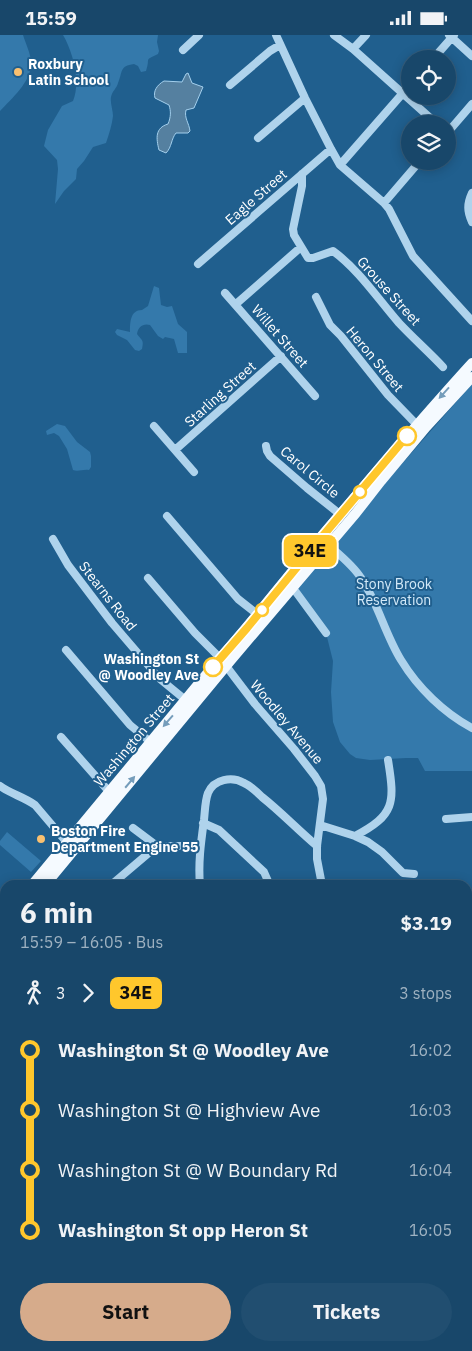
<!DOCTYPE html>
<meta charset="utf-8">
<style>
body{margin:0;font-family:"IBM Plex Sans",sans-serif;background:#214e70;color:#f1f3f6;height:100vh;display:flex;flex-direction:column;font-size:19px;white-space:nowrap}
*{box-sizing:border-box;margin:0}
p{font-size:16px;color:#9fb2c1}
.icon{flex:none;width:28px;height:28px;fill:none;stroke:currentColor;stroke-width:2;stroke-linecap:round;stroke-linejoin:round}
.map{position:relative;flex:1;overflow:hidden}
.sheet{position:absolute;left:0px;top:845px;width:472px;height:471px;display:flex;flex-direction:column;background:#18476a;border-radius:15px 15px 0 0;box-shadow:0 2px 12px #0003,0 0 0 1px #365f7e}
.sheet>*{flex:none}
.badge{padding:0 10px;border-radius:8px;font-size:18px;line-height:32px}
.controls{position:absolute;left:401px;top:15px;display:grid;gap:10px}
.controls a{display:grid;place-items:center;width:55px;height:55px;border-radius:50%;background:#18476a;box-shadow:0 2px 12px #0003,0 0 0 1px #365f7e;font-size:25px}
.map>.badge{position:absolute;translate:-50% -50%;box-shadow:0 0 0 2px #fff}
.legs{display:flex;align-items:center;gap:8px;height:55px;padding:0 20px;font-size:16px}
.legs p{margin-inline-start:auto}
.overview{display:flex;align-items:center;justify-content:space-between;height:85px;padding:0 20px}
h1{font-size:28px;font-weight:800;line-height:38px}
.cta{display:flex;gap:10px;margin-top:auto;padding:10px 20px}
.cta a{flex:1;height:58px;border-radius:30px;background:#d6ab8b;color:#111;font-size:20px;font-weight:800;line-height:58px;text-align:center}
.cta a+a{background:#214e70;color:#f1f3f6}
ul{padding:0 20px;list-style:none}
li{display:flex;align-items:center;gap:18px;height:60px;font-size:19px}
li i{display:grid;place-items:center;width:8px;height:100%;margin:0 6px;background:currentColor}
li i::after{content:'';width:12px;height:12px;margin:-6px;border:4px solid;border-radius:50%;background:#18476a}
li p{margin-inline-start:auto}
li:first-child i{background:linear-gradient(#0000 50%,currentColor 0)}
li:last-child i{background:linear-gradient(currentColor 50%,#0000 0)}
.status{display:flex;justify-content:space-between;align-items:center;height:35px;padding:0 25px;background:#18476a;direction:ltr}
.status svg{height:14px;fill:currentColor}
.map>svg:first-child{display:block}
.green{fill:#3479ab}
.water{fill:#5580a0;stroke:#a3cfed}
.lines{fill:none;stroke-linecap:round;stroke-linejoin:round}
.minor{stroke:#afd3ec;stroke-width:8}
.major{stroke:#f5faff;stroke-width:10}
.oneway{fill:#759dbb}
.line-1-casing{stroke:#fff;stroke-width:11}
.line-1{stroke:#ffc72c;stroke-width:8}
.poi-dot{fill:#f9c070;stroke:#205f8e;stroke-width:2}
.stop-1-dot{fill:#fff;stroke:#ffc72c;stroke-width:2.5}
.labels{text-anchor:middle;dominant-baseline:central;stroke-width:4;stroke-linejoin:round;paint-order:stroke}
.poi-label{font-size:14px;font-weight:bold;fill:#fff;stroke:#205f8e;text-anchor:start}
.street-label{font-size:14px;fill:#fff;stroke:#205f8e}
.park-label{font-size:14px;fill:#d4eaf9;stroke:#205f8e}
.stop-label{font-size:14px;font-weight:bold;fill:#fff;stroke:#205f8e;text-anchor:end}
</style>
<div class="status"><b>15:59</b><svg viewBox="0 0 49 12"><path d="M0 12V9h3v3zM5 12V6h3v6zM10 12V3h3v9zM15 12V0h3v12zM26 1h20v11H26zM47 4h2v5h-2z"/></svg></div>
<div class="map">
<svg width="472" height="1316" viewBox="0 0 472 1316">
<rect width="100%" height="100%" fill="#205f8e"/>
<path class="green" d="M0,0h23c2,7 8,19 8,27 1,19 -19,36 -31,49z
M63,0h95l-1,7 2,9 -1,3c-15,7 -7,3 -12,17l-5,1 -3,-6 -4,-2c-15,2 -11,8 -16,19 -1,5 -6,8 -7,14 -1,6 2,13 2,19 -1,9 -4,18 -7,27l-13,4 -9,14 -7,8 -1,10 -12,12 -9,13 3,-35 -1,-9 -13,-14 4,-16 14,-24 11,-5c8,-19 0,-49 -10,-66z
M154,251l5,2 2,17 6,2 5,-1 6,18 9,8v21h-9l-4,-14 -9,-2 -2,2 -5,-3 -8,-11c-7,-2 -12,2 -13,9 5,7 7,5 5,15l-3,2 -4,-1 -8,-10 -10,-5 -2,-3 2,-3 13,3c0,-9 0,-22 12,-22l6,-4z
M472,349v387h-47l-7,-13h-12l-36,2 -14,-2 -6,-4 -10,-12 -7,-20 -2,-30 2,-31 -7,-28 -33,-45z
M57,389l8,2 12,16 13,10 1,4v11l-2,3c-6,-1 -11,2 -16,0l-6,-21 -8,-13 -5,-3 -7,2 -1,-4z
M7,797l34,29 -10,11 -31,-27v-4z
M468,990h4v46h-2v3h-2z
M0,1103l5,1v133l-5,1z
M5,1242v69h196l-1,5h-14l-7,-3 -1,3h-178v-73z"/>
<path class="water" d="M188,38l4,10 11,4 -9,21 -8,2c-2,8 3,13 4,21l-2,2h-12c-5,6 -4,14 -10,20l-7,-3c-3,-12 -4,-22 9,-26 3,-7 3,-13 1,-19l-14,-7c-2,-7 2,-13 9,-17l18,1 4,-8z"/>
<g class="lines">
<path class="minor" d="M276,0l29,63 26,51 9,16 44,38 5,6 24,47 59,65
M334,0l19,14 84,75
M449,0l23,21
M353,14l13,-14
M183,15l16,-15
M433,24l21,-24
M230,50l40,-34 10,-6
M448,97l24,-28
M258,103l47,-40
M340,130l70,-80
M302,139v12l-9,43 1,6 14,23h5l20,-7c26,19 45,48 66,72 14,15 30,29 44,44
M472,158c-5,11 -5,18 0,29
M384,168l36,-42
M198,229l133,-115
M225,258l90,103
M316,262l14,28 11,11 47,59 32,33
M236,269l65,-57
M154,391l40,46
M266,411l1,5 3,5 37,32 34,27
M175,415l106,-94
M167,481l71,83 23,18
M321,503c12,12 31,25 40,40 17,25 24,56 40,82 17,28 43,53 71,68
M53,504l15,26 44,58 48,56 28,23
M148,543l47,55 25,25 35,46 39,45 21,27 6,10 2,13 -6,47v13l5,26
M293,553l33,45
M66,615l64,75 23,19
M61,702l52,59
M0,751c11,8 24,11 35,19l34,40
M446,784l26,-2
M203,788l16,7 45,42 4,9v4
M320,790l35,11c40,-21 40,-33 33,-76
M133,793l24,18h43
M355,801l13,6 14,10 21,21 11,1
M111,850l46,-39
M200,850c-2,-22 1,-43 4,-65 1,-9 1,-19 4,-27 6,-14 24,-17 36,-10 7,3 13,9 18,14 19,15 36,33 55,49
M468,904l4,-4
M0,949l5,5
M0,1021l5,-8
M468,1171l4,-2
M0,1240l5,-1
M468,1278l4,-1
M444,1316l2,-5"/>
<path class="major" d="M32,850l188,-227c35,-39 66,-80 100,-120 50,-59 100,-118 152,-175
M45,850l186,-225 125,-147 25,-32 45,-54 46,-50
M0,888l5,-6
M0,906l5,-7"/>
</g>
<defs><path id="oneway-solid" d="M-6-.8H1V-3.2L6.5 0L1 3.2V.8H-6Z" transform="scale(1.25)"/></defs>
<g class="oneway">
<use href="#oneway-solid" transform="translate(444 358) rotate(132)"/>
<use href="#oneway-solid" transform="translate(168 686) rotate(131)"/>
<use href="#oneway-solid" transform="translate(130 747) rotate(-50)"/>
</g>
<g class="lines">
<defs>
<path id="line-1" d="M213,632l34,-39 74,-90 86,-102"/>
</defs>
<use href="#line-1" class="line-1-casing"/>
<use href="#line-1" class="line-1"/>
</g>
<g class="poi-dot">
<circle cx="18" cy="37" r="5"/>
<circle cx="41" cy="804" r="5"/>
</g>
<g class="stop-1-dot">
<circle cx="407" cy="401" r="9"/>
<circle cx="360" cy="457" r="6"/>
<circle cx="262" cy="575" r="6"/>
<circle cx="213" cy="632" r="9"/>
</g>
<g class="labels">
<g class="poi-label">
<text x="28" y="29">Roxbury<tspan x="28" dy="16">Latin School</tspan></text>
<text x="51" y="796">Boston Fire<tspan x="51" dy="16">Department Engine 55</tspan></text>
</g>
<g class="street-label">
<text transform="translate(256 162) rotate(-41)">Eagle Street</text>
<text transform="translate(389 256) rotate(48)">Grouse Street</text>
<text transform="translate(280 301) rotate(49)">Willet Street</text>
<text transform="translate(375 324) rotate(50)">Heron Street</text>
<text transform="translate(220 359) rotate(-42)">Starling Street</text>
<text transform="translate(310 437) rotate(40)">Carol Circle</text>
<text transform="translate(108 561) rotate(52)">Stearns Road</text>
<text transform="translate(287 687) rotate(50)">Woodley Avenue</text>
<text transform="translate(134 705) rotate(-50)">Washington Street</text>
</g>
<g class="park-label">
<text x="394" y="549">Stony Brook<tspan x="394" dy="16">Reservation</tspan></text>
</g>
<g class="stop-label">
<text x="199" y="624">Washington St<tspan x="199" dy="16">@ Woodley Ave</tspan></text>
</g>
</g>
</svg>
<div class="controls">
<a><svg class="icon" aria-label="locate" viewBox="0 0 24 24"><circle cx="12" cy="12" r="6"/><path d="M12 2v4M12 18v4M2 12h4M18 12h4"/></svg></a>
<a><svg class="icon" aria-label="layers" viewBox="0 0 24 24"><path d="M12 4l9 5-9 5-9-5zM3 14l9 5 9-5"/></svg></a>
</div>
<b class="badge" style="left:310px;top:516px;background:#ffc72c;color:#111">34E</b>
<section class="sheet">
<div class="overview"><div><h1>6 min</h1><p>15:59 – 16:05 · Bus</p></div><b>$3.19</b></div>
<div class="legs"><svg class="icon" aria-label="walk" viewBox="0 0 24 24"><circle cx="13" cy="4" r="2"/><path d="M13 8l-2 6 4 7M11 14l-3 7M7 12l3-4h3l4 4"/></svg>3<svg class="icon" aria-label="forward" viewBox="0 0 24 24"><path d="M9 5l7 7-7 7"/></svg><b class="badge" style="background:#ffc72c;color:#111">34E</b><p>3 stops</p></div>
<ul>
<li><i style="color:#ffc72c"></i><b>Washington St @ Woodley Ave</b><p>16:02</p></li>
<li><i style="color:#ffc72c"></i><span>Washington St @ Highview Ave</span><p>16:03</p></li>
<li><i style="color:#ffc72c"></i><span>Washington St @ W Boundary Rd</span><p>16:04</p></li>
<li><i style="color:#ffc72c"></i><b>Washington St opp Heron St</b><p>16:05</p></li>
</ul>
<div class="cta"><a>Start</a><a>Tickets</a></div>
</section>
</div>
